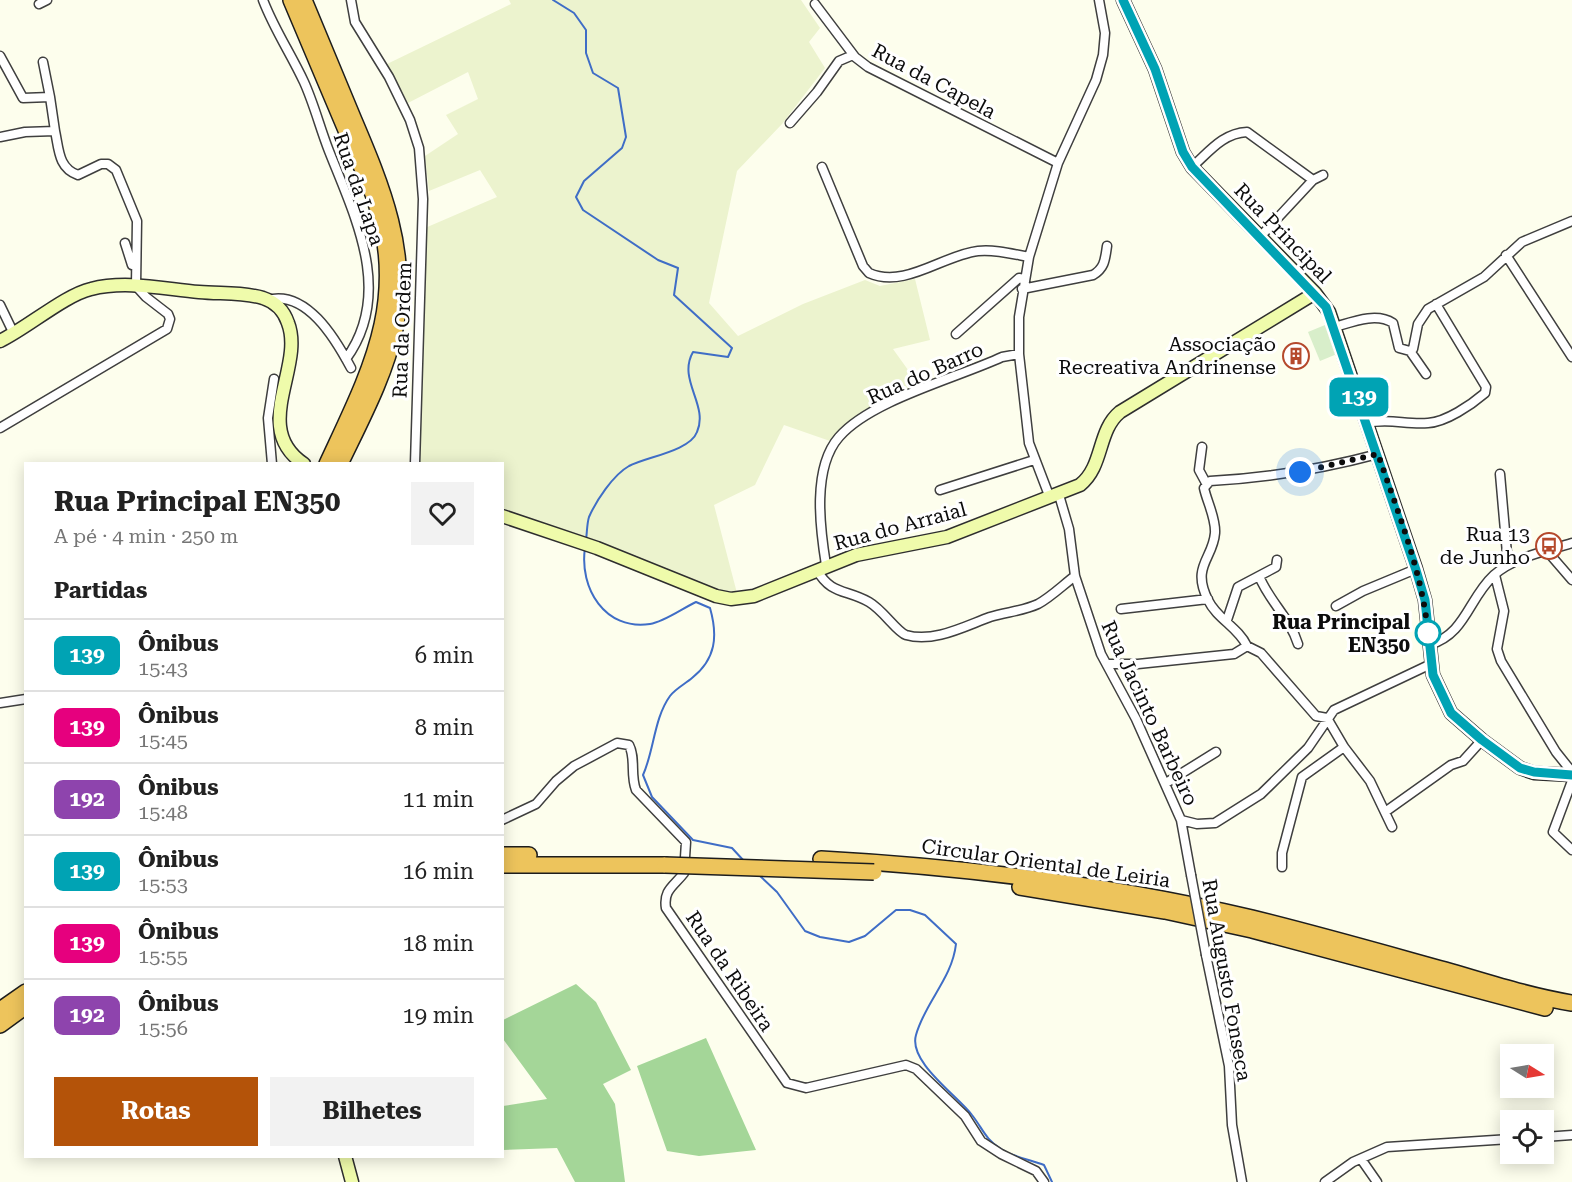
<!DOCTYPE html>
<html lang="pt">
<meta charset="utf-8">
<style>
body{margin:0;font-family:"Roboto Serif",serif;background:#f2f2f2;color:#222;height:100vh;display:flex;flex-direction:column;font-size:22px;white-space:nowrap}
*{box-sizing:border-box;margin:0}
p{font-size:20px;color:#767676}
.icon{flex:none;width:33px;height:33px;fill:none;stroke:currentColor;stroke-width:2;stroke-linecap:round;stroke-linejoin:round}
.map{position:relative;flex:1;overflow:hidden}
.details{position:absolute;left:24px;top:462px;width:480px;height:696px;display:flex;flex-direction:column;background:#fff;border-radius:0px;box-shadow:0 3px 15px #0003}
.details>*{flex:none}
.badge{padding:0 12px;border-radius:9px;font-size:21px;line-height:39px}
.needle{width:39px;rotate:101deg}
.tools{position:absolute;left:1500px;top:1044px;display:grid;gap:12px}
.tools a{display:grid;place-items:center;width:54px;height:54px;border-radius:0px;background:#fff;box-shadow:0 3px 15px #0003;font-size:30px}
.you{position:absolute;width:30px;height:30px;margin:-15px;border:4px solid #fff;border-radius:50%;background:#1a73e8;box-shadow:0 0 0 9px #1a73e833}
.map>.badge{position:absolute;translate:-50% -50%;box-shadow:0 0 0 3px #fff}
h2{padding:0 30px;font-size:22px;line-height:54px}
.round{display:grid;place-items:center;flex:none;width:63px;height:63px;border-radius:0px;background:#f2f2f2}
.head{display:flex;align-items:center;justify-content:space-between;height:102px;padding:0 30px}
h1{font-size:28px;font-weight:700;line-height:45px}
.action{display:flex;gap:12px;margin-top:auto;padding:12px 30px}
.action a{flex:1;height:69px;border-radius:0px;background:#b45309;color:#fff;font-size:24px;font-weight:700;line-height:69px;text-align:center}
.action a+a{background:#f2f2f2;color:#222}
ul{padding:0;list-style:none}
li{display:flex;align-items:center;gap:18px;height:72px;padding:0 30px;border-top:2px solid #e0e0e0}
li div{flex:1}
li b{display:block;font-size:22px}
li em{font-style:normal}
li .badge{min-width:66px;font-weight:700;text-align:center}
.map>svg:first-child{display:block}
.farmland{fill:#ecf3ce}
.forest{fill:#a4d698}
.pitch{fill:#d8eeca}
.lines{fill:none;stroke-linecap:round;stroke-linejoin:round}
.stream{stroke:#3f6dc6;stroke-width:2}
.street-casing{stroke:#3f3f3f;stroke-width:11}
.secondary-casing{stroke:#2e2e2e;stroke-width:15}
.highway-casing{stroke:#1d1d1d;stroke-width:18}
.street{stroke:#fff;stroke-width:8}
.secondary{stroke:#effbab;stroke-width:12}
.highway{stroke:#edc45c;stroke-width:15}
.street-bridge-casing{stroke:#3f3f3f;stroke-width:11;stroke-linecap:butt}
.highway-bridge-casing{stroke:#1d1d1d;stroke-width:18;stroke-linecap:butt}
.street-bridge{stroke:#fff;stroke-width:8}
.highway-bridge{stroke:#edc45c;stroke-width:15}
.line-casing{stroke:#fff;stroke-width:14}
.line{stroke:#00a3b4;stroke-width:9}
.walk{stroke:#0c0c0c;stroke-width:6;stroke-dasharray:0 10.8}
.stop-dot{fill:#fff;stroke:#00a3b4;stroke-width:3}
.labels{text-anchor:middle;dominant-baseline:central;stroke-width:6;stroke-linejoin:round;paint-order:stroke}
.street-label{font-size:20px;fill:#0c0c0c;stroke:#fff}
.poi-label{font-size:20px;fill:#0c0c0c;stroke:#fff;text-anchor:end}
.stop-label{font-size:20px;font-weight:bold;fill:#0c0c0c;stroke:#fff;text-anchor:end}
</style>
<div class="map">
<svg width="1572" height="1182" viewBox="0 0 1572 1182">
<rect width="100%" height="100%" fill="#fdfeed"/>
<path class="farmland" d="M509,0h292l19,28 -11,14 16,26 -43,56 -45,47 -28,132 29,33 65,-32 62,-24 15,6 35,-7 15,61 -37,9 28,39 -50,21 -41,32 -46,-16 -29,60 -41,20 24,92 -14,-1 -122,-53 -99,-31 -1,-48 -83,-1 6,-235 72,-31 -17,-27 -51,21 -4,-35 33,-22 -12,-19 32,-16 -10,-27 -60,31 -21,-39 124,-60z"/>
<path class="forest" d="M576,984l20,18 35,68 -28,14 12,20 10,78h-50l-18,-34 -54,2v-44l44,-7 -44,-60v-19z
M706,1038l50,112 -57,6 -32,-5 -30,-85z"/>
<path class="pitch" d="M1325,325l12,29 -17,7 -12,-29z"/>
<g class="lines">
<path class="stream" d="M553,0l21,13 12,17v23l7,20 25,15 8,49 -4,11 -38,33 -8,16 7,13 75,50 20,8 -4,27 58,53 -4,9 -35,-5c-16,28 16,53 4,80 -7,19 -51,25 -68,34 -16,9 -33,35 -40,51 -2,6 -2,16 -3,23
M585,548c-6,40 20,83 65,76 14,-2 33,-16 46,-22l14,6c8,28 6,51 -18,70 -7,6 -17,11 -22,18 -16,22 -16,55 -27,79l9,22 41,43 39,8 12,13
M759,875l18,17 28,39 15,6 29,5 16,-6 31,-26h14l15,5 31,29c-4,35 -31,58 -40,91 -8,27 42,61 56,80 11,14 13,24 29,34 12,8 30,11 43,16l8,17"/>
<defs>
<path id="street" d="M263,0c11,29 28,54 41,82 10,22 16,46 25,69 26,66 65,142 17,208
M351,0l4,22 34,55 21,43 9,28 4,51 -8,265
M39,4l8,-4
M815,4l40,53 13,10 190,96
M0,56l23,42 27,-1 5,34 -30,1 -25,5
M43,62l7,35
M790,123l27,-31 22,-31 14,-6
M822,167l41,99 6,7c36,16 74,-18 109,-22 16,-2 35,3 51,6
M1192,167c17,-15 31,-34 55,-35l66,48
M1260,237l53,-57 10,-5
M125,243l7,22
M1506,255l66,102
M1022,289l71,-14c12,-7 12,-16 14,-29
M267,300c39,-11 68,38 84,68
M0,305l14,29
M1335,327c17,-5 41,-15 58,-4l6,25 11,3 3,-2 5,-25 10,-15 56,-32 38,-35 50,-21
M956,334l63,-56 5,1
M1410,351l16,23
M1368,423c20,-5 39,2 60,0 18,-1 43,-18 57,-30l1,-6 -50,-83
M0,428l167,-99 3,-10 -2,-5 -22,-17 -10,-11 1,-65 -21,-51 -8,-6h-7l-23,11c-20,-7 -19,-26 -23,-44
M1202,447l-3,23 7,13
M272,464l-4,-46 6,-39
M1500,474l8,91
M940,490l94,-30
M1059,495l10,34 6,47 26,78 35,65 45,101 16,4 18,-1 46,-29 47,-46 26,-38 97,-46
M1050,498l-21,-55 -10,-89v-37l10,-60 29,-94 38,-83 7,-25 2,-22 -6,-33
M1547,551l25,29
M826,565c-6,-37 -14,-97 13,-128 32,-37 118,-59 163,-80l17,-3
M817,570c14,25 29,19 52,32 14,8 28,30 37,33 28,8 59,-9 84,-18 16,-5 33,-6 48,-13 13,-7 25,-19 37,-28
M1495,575l9,36 -7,38 4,12 55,91 16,20
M1259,576c10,25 31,42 39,68
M1336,606l27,-15 53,-22
M1121,609l87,-10
M1227,620l11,-33 38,-20 1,-7
M1429,645c37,-11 39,-46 65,-70 20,-18 53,-24 78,-32
M1247,646l14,7 55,63 11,2 17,29 26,34 22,46
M1108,664h30l96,-10 13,-8c-9,-19 -30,-27 -39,-46 -17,-34 5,-41 7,-67 1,-15 -8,-31 -11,-45l6,-7c58,-3 112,-12 168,-27
M0,703l26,-4
M1572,781l-19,51 19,18
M1166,783l50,-31
M1385,812l66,-47 12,-4 19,-21
M502,820l34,-16 20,-23 18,-15 43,-23 12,2c7,13 1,30 7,45l50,52 -2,31c-10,13 -21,17 -18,35l121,175 19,5 100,-23 10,4 49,47 16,25 20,13 35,17 8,11
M1181,820l10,55
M1282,867v-14l20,-76 42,-30
M1206,955l23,111 3,59 10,57
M1544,1137l28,-2
M1361,1159l16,23
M1325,1182l28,-20 34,-15 123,-8"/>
<path id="secondary" d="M1123,0l32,69 28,83 9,15 123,126 14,19 87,257 9,31 8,75 18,38 31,27 38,28 14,5 38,2
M0,341c27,-13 65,-46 91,-52 35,-9 73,0 108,3 21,2 44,0 64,6 12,4 21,13 25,25 17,44 -38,105 16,141
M502,516l95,32 119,48 15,3 23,-3 102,-41 91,-18 133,-52c24,-19 17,-54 40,-73l195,-119
M345,1156l7,26"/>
<path id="highway" d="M291,0l82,194c37,105 -3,177 -46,270
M304,0c16,39 33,79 49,118 29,68 57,135 42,211 -10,47 -34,91 -55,135
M502,855h27
M821,859c145,8 290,26 431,59 65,16 128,34 193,52 42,12 84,26 127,33
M502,865h163
M1020,887l145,24 87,19 293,78
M0,1010l26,-18
M0,1025l26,-19"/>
</defs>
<use href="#street" class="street-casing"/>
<use href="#secondary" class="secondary-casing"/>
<use href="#highway" class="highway-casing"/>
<use href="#street" class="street"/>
<use href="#secondary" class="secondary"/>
<use href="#highway" class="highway"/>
<defs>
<path id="street-bridge" d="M1191,875l15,80"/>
<path id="highway-bridge" d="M665,865l209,7"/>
</defs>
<use href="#street-bridge" class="street-bridge-casing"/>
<use href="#highway-bridge" class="highway-bridge-casing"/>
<use href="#street-bridge" class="street-bridge"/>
<use href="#highway-bridge" class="highway-bridge"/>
</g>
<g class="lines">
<defs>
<path id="line" d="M1123,0l32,69 28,83 9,15 134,140 90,263 9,30 8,75 18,38 31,27 38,28 14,4 38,3"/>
</defs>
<use href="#line" class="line-casing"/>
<use href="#line" class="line"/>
<path class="walk" d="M1300,472l78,-18c20,59 44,117 50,179"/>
</g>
<defs>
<symbol id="building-ring" viewBox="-11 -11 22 22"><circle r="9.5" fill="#fff" stroke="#b5492c" stroke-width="1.5"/><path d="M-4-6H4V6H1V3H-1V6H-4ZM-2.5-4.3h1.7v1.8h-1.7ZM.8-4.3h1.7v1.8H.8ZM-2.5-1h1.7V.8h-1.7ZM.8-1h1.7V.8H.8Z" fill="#b5492c"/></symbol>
<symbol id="bus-ring" viewBox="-11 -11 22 22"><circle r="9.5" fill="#fff" stroke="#b5492c" stroke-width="1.5"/><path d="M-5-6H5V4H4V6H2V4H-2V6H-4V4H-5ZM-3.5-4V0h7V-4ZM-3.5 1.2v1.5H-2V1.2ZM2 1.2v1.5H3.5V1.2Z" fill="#b5492c"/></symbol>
</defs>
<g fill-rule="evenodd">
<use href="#building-ring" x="1281" y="341" width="30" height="30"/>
<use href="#bus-ring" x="1534" y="531" width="30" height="30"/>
</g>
<circle class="stop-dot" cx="1428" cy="633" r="12"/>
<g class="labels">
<g class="street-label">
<text transform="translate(934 81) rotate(28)">Rua da Capela</text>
<text transform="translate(359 189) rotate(71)">Rua da Lapa</text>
<text transform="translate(1283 233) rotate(46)">Rua Principal</text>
<text transform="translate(402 330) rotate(-88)">Rua da Ordem</text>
<text transform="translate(925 373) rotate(-24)">Rua do Barro</text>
<text transform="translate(900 526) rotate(-15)">Rua do Arraial</text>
<text transform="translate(1150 713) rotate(65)">Rua Jacinto Barbeiro</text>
<text transform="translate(1046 863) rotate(8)">Circular Oriental de Leiria</text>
<text transform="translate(730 971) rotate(56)">Rua da Ribeira</text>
<text transform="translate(1227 980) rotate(80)">Rua Augusto Fonseca</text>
</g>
<g class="poi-label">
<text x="1276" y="344">Associação<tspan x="1276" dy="23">Recreativa Andrinense</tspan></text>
<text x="1530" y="534">Rua 13<tspan x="1530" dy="23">de Junho</tspan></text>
</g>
<g class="stop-label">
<text x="1410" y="622">Rua Principal<tspan x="1410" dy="23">EN350</tspan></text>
</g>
</g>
</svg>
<div class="tools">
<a><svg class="needle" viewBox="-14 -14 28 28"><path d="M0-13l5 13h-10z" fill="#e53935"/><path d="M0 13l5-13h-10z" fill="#767676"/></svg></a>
<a><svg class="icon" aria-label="locate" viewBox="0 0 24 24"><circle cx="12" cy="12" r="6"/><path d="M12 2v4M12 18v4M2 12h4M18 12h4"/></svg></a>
</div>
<div class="you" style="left:1300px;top:472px"></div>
<b class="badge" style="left:1359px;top:397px;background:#00a3b4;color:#fff">139</b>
<section class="details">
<div class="head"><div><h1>Rua Principal EN350</h1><p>A pé · 4 min · 250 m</p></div><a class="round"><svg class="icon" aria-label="heart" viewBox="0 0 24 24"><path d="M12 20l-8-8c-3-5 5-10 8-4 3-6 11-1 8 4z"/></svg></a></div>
<h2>Partidas</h2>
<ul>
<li><span class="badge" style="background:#00a3b4;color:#fff">139</span><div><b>Ônibus</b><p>15:43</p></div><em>6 min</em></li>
<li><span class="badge" style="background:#e6007e;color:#fff">139</span><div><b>Ônibus</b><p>15:45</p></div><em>8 min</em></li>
<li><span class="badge" style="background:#8e44ad;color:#fff">192</span><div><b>Ônibus</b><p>15:48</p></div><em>11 min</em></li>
<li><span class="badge" style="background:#00a3b4;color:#fff">139</span><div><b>Ônibus</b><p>15:53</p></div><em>16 min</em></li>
<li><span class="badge" style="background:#e6007e;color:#fff">139</span><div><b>Ônibus</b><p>15:55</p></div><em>18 min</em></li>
<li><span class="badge" style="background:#8e44ad;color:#fff">192</span><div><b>Ônibus</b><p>15:56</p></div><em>19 min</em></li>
</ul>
<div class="action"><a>Rotas</a><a>Bilhetes</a></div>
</section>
</div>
